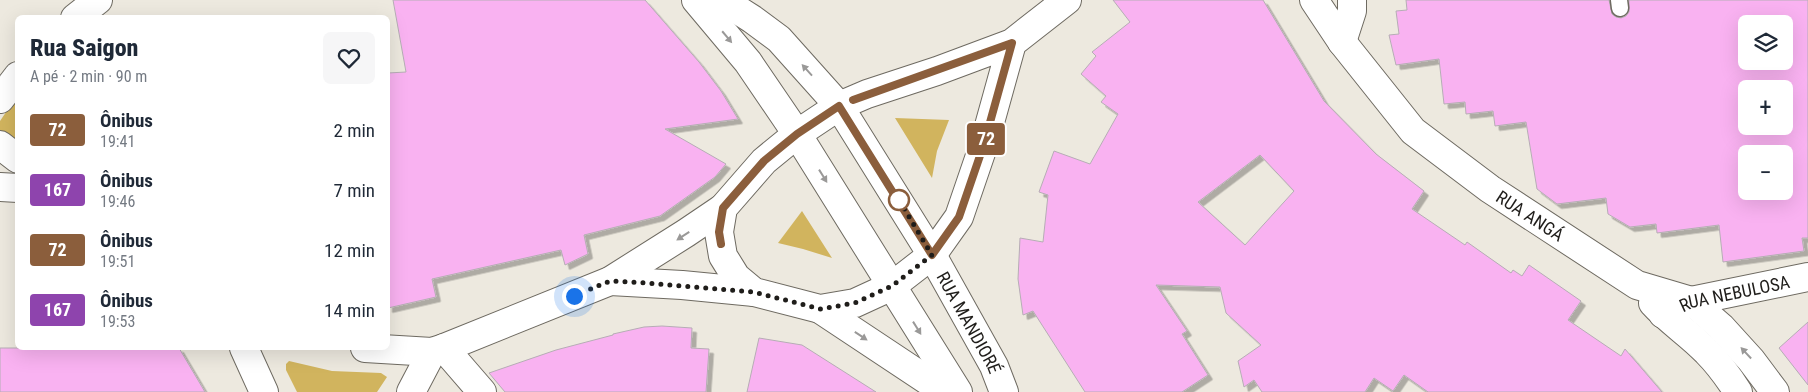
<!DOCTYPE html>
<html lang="pt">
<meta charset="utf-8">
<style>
body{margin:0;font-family:"Roboto Condensed",sans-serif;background:#f6f6f7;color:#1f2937;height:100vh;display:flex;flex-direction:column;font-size:19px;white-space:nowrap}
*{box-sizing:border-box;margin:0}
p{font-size:16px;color:#747a83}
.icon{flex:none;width:28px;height:28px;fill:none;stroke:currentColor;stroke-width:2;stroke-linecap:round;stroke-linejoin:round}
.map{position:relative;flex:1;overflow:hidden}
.panel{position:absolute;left:15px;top:15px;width:375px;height:335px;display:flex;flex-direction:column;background:#fff;border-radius:8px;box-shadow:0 5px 20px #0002}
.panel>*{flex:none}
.badge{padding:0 10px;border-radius:4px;font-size:18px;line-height:32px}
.tools{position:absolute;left:1738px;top:15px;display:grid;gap:10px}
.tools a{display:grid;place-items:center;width:55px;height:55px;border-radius:8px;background:#fff;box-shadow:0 5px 20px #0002;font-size:25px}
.you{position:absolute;width:25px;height:25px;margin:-12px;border:4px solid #fff;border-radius:50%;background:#1a73e8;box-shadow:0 0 0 8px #1a73e833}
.map>.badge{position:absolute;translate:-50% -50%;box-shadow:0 0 0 2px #fff}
.round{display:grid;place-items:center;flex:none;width:52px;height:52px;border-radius:8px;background:#f6f6f7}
.headline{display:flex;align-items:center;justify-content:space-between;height:85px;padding:0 15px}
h1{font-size:24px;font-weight:800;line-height:38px}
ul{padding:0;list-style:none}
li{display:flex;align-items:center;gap:15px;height:60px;padding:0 15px}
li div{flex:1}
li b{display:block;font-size:19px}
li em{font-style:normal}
li .badge{min-width:55px;font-weight:700;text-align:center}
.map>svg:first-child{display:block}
.green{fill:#d1b45e}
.building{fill:#f9b2f1;stroke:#b6adb5;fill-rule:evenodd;filter:url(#shadow)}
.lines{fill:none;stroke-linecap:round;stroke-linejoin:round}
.service-casing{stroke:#6e6a61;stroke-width:19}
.minor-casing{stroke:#6e6a61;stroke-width:30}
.tertiary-casing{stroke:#6e6a61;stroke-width:30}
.service{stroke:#fff;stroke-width:16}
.minor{stroke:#fff;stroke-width:28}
.tertiary{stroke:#fff;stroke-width:28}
.oneway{fill:#9a9998}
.line-casing{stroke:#fff;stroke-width:11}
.line{stroke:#8b5e3c;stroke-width:8}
.walk{stroke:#1f1d1a;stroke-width:5;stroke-dasharray:0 9}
.stop-dot{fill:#fff;stroke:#8b5e3c;stroke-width:2.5}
.labels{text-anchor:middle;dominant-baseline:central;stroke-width:4.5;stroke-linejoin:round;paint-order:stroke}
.street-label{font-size:18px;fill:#1f1d1a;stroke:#fff}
</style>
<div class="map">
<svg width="1808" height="392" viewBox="0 0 1808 392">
<defs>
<filter id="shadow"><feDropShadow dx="4.5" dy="4.5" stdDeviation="0" flood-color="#0004"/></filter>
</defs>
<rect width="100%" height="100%" fill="#ede9df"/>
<path class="green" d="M17,96v59l-17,-1v-33z
M895,118l54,2 -12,31 -5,27z
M802,211l30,47 -29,-9 -25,-6z
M289,361l43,10 49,2 6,4 -10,15h-80l-11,-22v-6z"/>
<path class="building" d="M393,0h252l54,62 22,29 17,28 -73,10 61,35 -11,13 -55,39 -76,19 4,19 -23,11 -4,-15 -129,29 4,18 -48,11v-235l18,-1z
M1113,0h150l61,101 52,53 48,37 -12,18 53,36 2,-3 44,31 2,-3 9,6 7,-11 52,36 -13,19 53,36 4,-7 37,43h-234l-24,-17 -11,16 -19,-13 -9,14h-103l-8,-12 -10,7 -6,-26 23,-16 -35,-32 -6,-26 -64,-2 31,46 -5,3 26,41 -26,17h-97l-52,-81 -10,4 -5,-36 2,-41 23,4 5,-47 -9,-3 15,-41 36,13 28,-50 -17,-12 5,-6 -25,-22 15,-18 -4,-4 38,-30zM1260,155l34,36 -49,54 -47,-43z
M1406,0h203l3,14 4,3 5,1 5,-2 3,-4v-12h179v238h-6l2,13 -81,11 -4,-37 -62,8 -1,-9 -26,3 -22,-13 -2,-16 -49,6 -20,-15 -11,-67 -31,4 -2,-15 -27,3 -1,-12 -21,2 -5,-45 -43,6 -7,-30 10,-1 -3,-23 11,-1zM1746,24h38v37h-38zM1746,89h38v37h-38zM1746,154h38v37h-38z
M1808,322v63l-29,-37z
M662,326l30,2 -1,20 18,1 -3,43h-201l-16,-19 67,-23 57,-15v-1l31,-7z
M759,338l43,7 74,47h-129z
M0,348h179l26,44h-205z"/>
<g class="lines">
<defs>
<path id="service" d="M1619,0l1,8"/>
<g id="minor">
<path id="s1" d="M1314,0l28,42 71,89 77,58 147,96 54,16 30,26 30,33 24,32"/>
<path d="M75,18l23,-18"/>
<path d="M1342,42l10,-31v-11"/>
<path d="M1012,43l-28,101 -25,73 -27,38 -40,31 -37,17 -35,6 -66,-17 -18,-15 -13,-21 -4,-24 4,-24 41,-47 33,-27 42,-28 28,-12 70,-23 75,-28 55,-43"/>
<path d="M0,99l18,-23"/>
<path d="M0,145l18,14"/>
<path d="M0,187l18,1"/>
<path d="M610,281l72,4 72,7"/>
<path d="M1653,303c16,18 37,31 54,49 12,12 22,26 31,40"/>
<path id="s2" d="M1663,314l28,-13 117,-24"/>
<path d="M244,348l20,44"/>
<path d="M365,348l67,4 12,-4 166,-67 76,-48 37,-25"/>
<path d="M444,348l38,44"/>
<path d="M411,392l21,-40"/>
</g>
<g id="tertiary">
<path d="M696,0l52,62 49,72 161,258"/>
<path id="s3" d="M722,0l30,19 27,20 60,67 93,149 62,111 10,26"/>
<path d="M820,309l125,83"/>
</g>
</defs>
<use href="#service" class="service-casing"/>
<use href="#minor" class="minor-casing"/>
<use href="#tertiary" class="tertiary-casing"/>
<use href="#service" class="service"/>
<use href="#minor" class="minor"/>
<use href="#tertiary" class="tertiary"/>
</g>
<defs><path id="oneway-solid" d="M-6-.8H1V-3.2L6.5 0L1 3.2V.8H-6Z" transform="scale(1.25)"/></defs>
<g class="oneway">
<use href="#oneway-solid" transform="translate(727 37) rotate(50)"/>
<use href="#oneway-solid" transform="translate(807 70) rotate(-132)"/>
<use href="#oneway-solid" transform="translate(823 176) rotate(58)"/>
<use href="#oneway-solid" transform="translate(683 236) rotate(147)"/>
<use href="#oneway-solid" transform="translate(917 328) rotate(58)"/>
<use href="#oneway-solid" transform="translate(861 336) rotate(34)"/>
<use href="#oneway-solid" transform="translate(1746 353) rotate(-133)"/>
</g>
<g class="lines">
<defs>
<path id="line" d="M721,244l-2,-12 4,-24 41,-47 33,-27 42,-28 93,149 27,-38 25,-73 28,-101 -159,57"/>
</defs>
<use href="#line" class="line-casing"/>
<use href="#line" class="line"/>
<path class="walk" d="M574,296l36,-15 36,2 108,9 66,17 35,-6 37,-17 40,-31 -33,-55"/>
</g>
<circle class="stop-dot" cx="899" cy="200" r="10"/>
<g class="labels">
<g class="street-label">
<text stroke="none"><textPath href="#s1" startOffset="309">RUA ANGÁ</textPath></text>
<text stroke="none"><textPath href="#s2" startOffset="75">RUA NEBULOSA</textPath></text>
<text stroke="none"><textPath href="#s3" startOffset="412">RUA MANDIORÉ</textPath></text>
</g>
</g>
</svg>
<div class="tools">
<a><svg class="icon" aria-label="layers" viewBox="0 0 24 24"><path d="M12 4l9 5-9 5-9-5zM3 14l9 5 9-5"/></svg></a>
<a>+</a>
<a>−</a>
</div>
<div class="you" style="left:574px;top:296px"></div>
<b class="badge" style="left:986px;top:139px;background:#8b5e3c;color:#fff">72</b>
<section class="panel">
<div class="headline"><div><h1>Rua Saigon</h1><p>A pé · 2 min · 90 m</p></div><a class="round"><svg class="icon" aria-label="heart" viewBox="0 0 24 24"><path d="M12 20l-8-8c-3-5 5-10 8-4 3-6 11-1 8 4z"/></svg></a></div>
<ul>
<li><span class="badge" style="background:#8b5e3c;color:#fff">72</span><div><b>Ônibus</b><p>19:41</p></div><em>2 min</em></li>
<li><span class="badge" style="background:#8e44ad;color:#fff">167</span><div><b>Ônibus</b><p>19:46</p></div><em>7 min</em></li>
<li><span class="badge" style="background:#8b5e3c;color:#fff">72</span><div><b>Ônibus</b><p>19:51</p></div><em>12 min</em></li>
<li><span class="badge" style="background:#8e44ad;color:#fff">167</span><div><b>Ônibus</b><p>19:53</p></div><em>14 min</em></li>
</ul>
</section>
</div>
